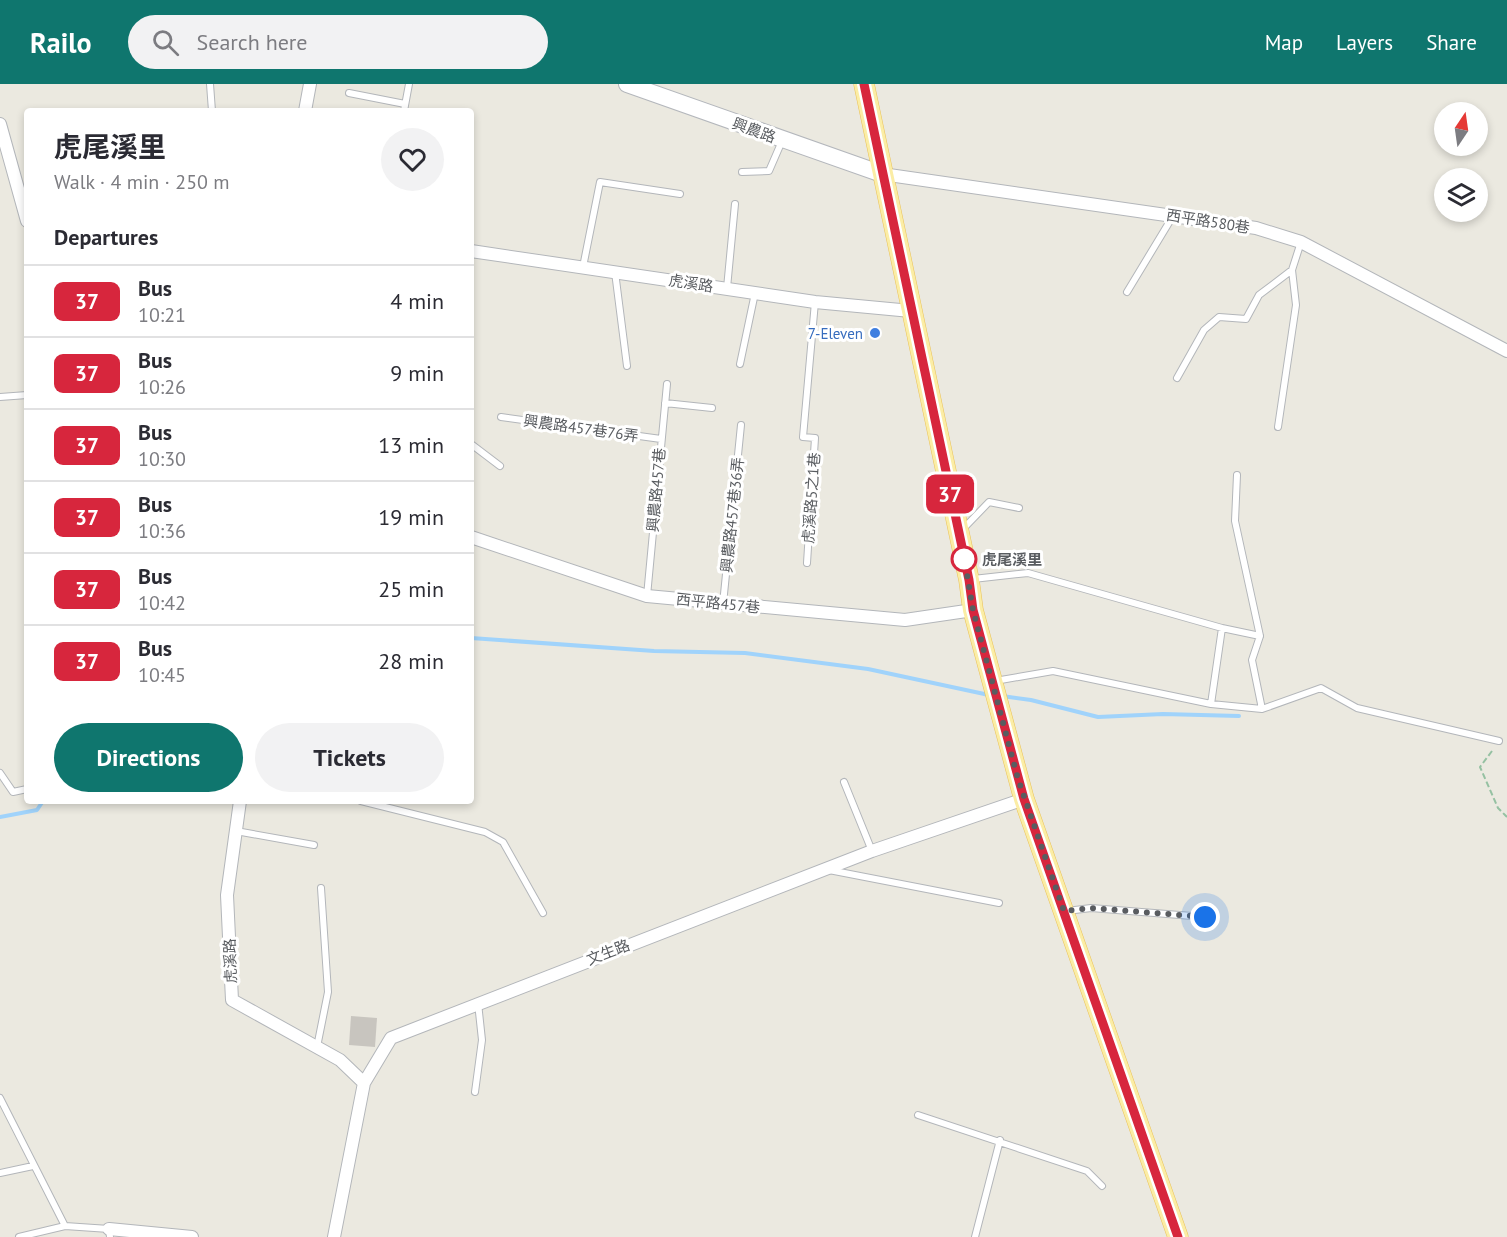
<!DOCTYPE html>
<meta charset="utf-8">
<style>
body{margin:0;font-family:"PT Sans","Noto Sans TC",sans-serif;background:#f2f2f3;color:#2b2b33;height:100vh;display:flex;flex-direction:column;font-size:22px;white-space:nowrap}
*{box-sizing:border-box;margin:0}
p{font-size:20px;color:#7c7c81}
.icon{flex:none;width:33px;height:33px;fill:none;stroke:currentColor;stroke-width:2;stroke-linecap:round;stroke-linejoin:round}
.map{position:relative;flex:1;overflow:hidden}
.side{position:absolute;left:24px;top:24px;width:450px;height:696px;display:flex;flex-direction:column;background:#fff;border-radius:6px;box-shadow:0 3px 9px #0003}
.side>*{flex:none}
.badge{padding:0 12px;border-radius:9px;font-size:21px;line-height:39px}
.needle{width:39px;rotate:13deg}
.buttons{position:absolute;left:1434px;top:18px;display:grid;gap:12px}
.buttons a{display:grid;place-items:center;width:54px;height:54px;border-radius:50%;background:#fff;box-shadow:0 3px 9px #0003;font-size:30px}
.you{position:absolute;width:30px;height:30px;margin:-15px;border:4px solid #fff;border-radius:50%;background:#1a73e8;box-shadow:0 0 0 9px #1a73e833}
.map>.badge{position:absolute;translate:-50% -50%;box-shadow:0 0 0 3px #fff}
h2{padding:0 30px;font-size:22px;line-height:54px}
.round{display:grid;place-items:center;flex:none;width:63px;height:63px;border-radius:32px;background:#f2f2f3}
.overview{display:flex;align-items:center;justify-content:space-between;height:102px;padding:0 30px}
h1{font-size:28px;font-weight:700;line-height:45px}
.cta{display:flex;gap:12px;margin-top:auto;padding:12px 30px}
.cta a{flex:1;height:69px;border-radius:36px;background:#0f766e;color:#fff;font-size:24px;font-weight:700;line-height:69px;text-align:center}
.cta a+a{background:#f2f2f3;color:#2b2b33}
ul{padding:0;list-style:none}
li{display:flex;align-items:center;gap:18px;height:72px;padding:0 30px;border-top:2px solid #e1e1e2}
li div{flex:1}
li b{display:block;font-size:22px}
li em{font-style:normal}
li .badge{min-width:66px;font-weight:700;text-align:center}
header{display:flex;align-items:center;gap:36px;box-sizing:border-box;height:84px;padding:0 30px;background:#0f766e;color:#fff}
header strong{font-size:28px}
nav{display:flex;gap:33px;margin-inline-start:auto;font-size:21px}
.search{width:420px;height:54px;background:#f2f2f3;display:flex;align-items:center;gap:15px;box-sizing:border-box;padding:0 21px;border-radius:33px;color:#7c7c81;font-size:22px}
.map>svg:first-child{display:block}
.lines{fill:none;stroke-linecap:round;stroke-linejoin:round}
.stream{stroke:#a0d3fb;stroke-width:4}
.building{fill:#c8c5bf}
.lane-casing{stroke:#b3b6ba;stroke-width:8}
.street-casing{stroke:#b3b6ba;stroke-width:14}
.secondary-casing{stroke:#b4b7bc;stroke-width:18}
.primary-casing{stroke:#eac25a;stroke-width:21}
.path{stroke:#95c1a2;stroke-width:2;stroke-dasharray:6 3;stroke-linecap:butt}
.lane{stroke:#fff;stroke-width:6}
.street{stroke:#fff;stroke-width:12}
.secondary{stroke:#fff;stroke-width:16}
.primary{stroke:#fbeda5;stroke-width:20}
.line-casing{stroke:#fff;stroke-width:14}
.line{stroke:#d7263d;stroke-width:9}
.walk{stroke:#595c60;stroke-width:6;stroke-dasharray:0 10.8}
.shop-dot{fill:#3f7fe0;stroke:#fff;stroke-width:2}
.stop-dot{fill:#fff;stroke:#d7263d;stroke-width:3}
.labels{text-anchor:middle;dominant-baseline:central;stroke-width:6;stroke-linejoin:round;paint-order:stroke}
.street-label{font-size:15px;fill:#595c60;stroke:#fff}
.shop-label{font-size:15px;fill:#366cbe;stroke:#fff;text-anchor:end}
.stop-label{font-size:15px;font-weight:bold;fill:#595c60;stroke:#fff;text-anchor:start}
</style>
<header>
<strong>Railo</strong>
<div class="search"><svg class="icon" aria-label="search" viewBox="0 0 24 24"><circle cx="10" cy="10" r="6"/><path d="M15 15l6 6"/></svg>Search here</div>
<nav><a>Map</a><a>Layers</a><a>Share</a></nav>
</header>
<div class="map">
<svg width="1507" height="1153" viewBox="0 0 1507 1153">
<rect width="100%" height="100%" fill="#ebe9e0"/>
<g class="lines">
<path class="stream" d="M471,554l183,13 91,2 123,16 121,26
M1002,612l29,4 67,17 65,-3 76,2
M0,733l37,-7 6,-9"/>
</g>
<path class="building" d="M351,932l26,2 -2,29 -26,-2z"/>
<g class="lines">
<defs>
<path id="lane" d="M210,0l2,27
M349,9l56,11
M404,27l5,-27
M742,88l27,-1 13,-30
M583,183l17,-85 80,12
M615,188l12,94
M727,204l8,-84
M1127,208l46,-76
M740,280l15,-71
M1177,294l27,-48 15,-13 27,2 13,-24 33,-25 9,-28
M0,313l27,-2
M665,319l47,5
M501,333l160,22
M1278,343l18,-122 -4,-35
M471,360l29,22
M1237,391l-2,46 25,115
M963,445l26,-27 30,6
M807,479l8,-125 -12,-1 12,-135
M973,495l55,-6 194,55 -11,76 -158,-33 -58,10
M647,512l20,-212
M723,520l18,-179
M1222,544l38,8 -8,24 10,49
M1211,620l51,5 59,-21 36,20 142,33
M0,689l13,19 14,-3
M844,698l28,69
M361,717l124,31 18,10 40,71
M236,747l78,14
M829,786l170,33
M1067,827l24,-3 114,9
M317,963l11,-55 -7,-104
M475,1008l7,-52 -4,-37
M0,1014l65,128 44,3 1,8
M918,1031l169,56 15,15
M0,1089l33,-7
M19,1153l46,-11
M975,1153l25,-97"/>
<path id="street" d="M305,27l5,-27
M0,40l27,97
M882,90l374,54 45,14 206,109
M471,167l344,51 96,9
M471,453l176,59 258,24 68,-10
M240,717l-13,94 5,105 108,60 24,23
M109,1145l83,8
M334,1153l30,-154 27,-45 481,-187 152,-52"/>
<path id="secondary" d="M627,0l255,90"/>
<path id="primary" d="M864,0l105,496 4,30 51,189 154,438"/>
</defs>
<use href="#lane" class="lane-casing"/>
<use href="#street" class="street-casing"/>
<use href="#secondary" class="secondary-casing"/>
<use href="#primary" class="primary-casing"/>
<path class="path" d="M1492,667l-12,16 18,41 9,9"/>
<use href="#lane" class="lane"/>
<use href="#street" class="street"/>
<use href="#secondary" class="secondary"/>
<use href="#primary" class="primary"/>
</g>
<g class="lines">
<defs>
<path id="line" d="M864,0l105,496 4,30 51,189 154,438"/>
</defs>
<use href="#line" class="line-casing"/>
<use href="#line" class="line"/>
<path class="walk" d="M964,475v-2l9,53 45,169 46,132 27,-3 114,9"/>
</g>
<circle class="shop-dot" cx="875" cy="249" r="6"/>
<circle class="stop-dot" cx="964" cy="475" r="12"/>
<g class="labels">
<g class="street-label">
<text transform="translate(754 46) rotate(20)">興農路</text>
<text transform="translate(1208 137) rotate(9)">西平路580巷</text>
<text transform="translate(691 199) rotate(9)">虎溪路</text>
<text transform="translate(581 344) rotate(8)">興農路457巷76弄</text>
<text transform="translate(656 406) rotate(-85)">興農路457巷</text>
<text transform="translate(811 414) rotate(-86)">虎溪路5之1巷</text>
<text transform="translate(732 431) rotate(-84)">興農路457巷36弄</text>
<text transform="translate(718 519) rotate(6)">西平路457巷</text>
<text transform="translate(608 868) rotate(-21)">文生路</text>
<text transform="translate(230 877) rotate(-92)">虎溪路</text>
</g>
<g class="shop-label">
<text x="863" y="249">7-Eleven</text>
</g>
<g class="stop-label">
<text x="982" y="475">虎尾溪里</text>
</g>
</g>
</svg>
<div class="buttons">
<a><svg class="needle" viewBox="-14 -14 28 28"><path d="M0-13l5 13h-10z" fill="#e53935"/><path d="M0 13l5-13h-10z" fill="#7c7c81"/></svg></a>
<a><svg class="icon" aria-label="layers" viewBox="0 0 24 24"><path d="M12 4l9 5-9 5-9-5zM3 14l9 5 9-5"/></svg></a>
</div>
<div class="you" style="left:1205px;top:833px"></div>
<b class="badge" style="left:950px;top:410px;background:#d7263d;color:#fff">37</b>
<section class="side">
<div class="overview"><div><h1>虎尾溪里</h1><p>Walk · 4 min · 250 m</p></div><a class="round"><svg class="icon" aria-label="heart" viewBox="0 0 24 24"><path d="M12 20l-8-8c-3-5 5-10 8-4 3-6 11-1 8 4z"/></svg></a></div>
<h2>Departures</h2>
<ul>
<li><span class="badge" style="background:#d7263d;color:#fff">37</span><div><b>Bus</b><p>10:21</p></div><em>4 min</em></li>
<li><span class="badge" style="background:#d7263d;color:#fff">37</span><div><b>Bus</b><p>10:26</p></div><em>9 min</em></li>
<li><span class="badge" style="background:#d7263d;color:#fff">37</span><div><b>Bus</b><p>10:30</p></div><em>13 min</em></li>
<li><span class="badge" style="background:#d7263d;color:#fff">37</span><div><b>Bus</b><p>10:36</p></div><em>19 min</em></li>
<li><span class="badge" style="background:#d7263d;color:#fff">37</span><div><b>Bus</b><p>10:42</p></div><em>25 min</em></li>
<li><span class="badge" style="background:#d7263d;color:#fff">37</span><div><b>Bus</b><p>10:45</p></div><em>28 min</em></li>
</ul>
<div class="cta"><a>Directions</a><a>Tickets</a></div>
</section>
</div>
